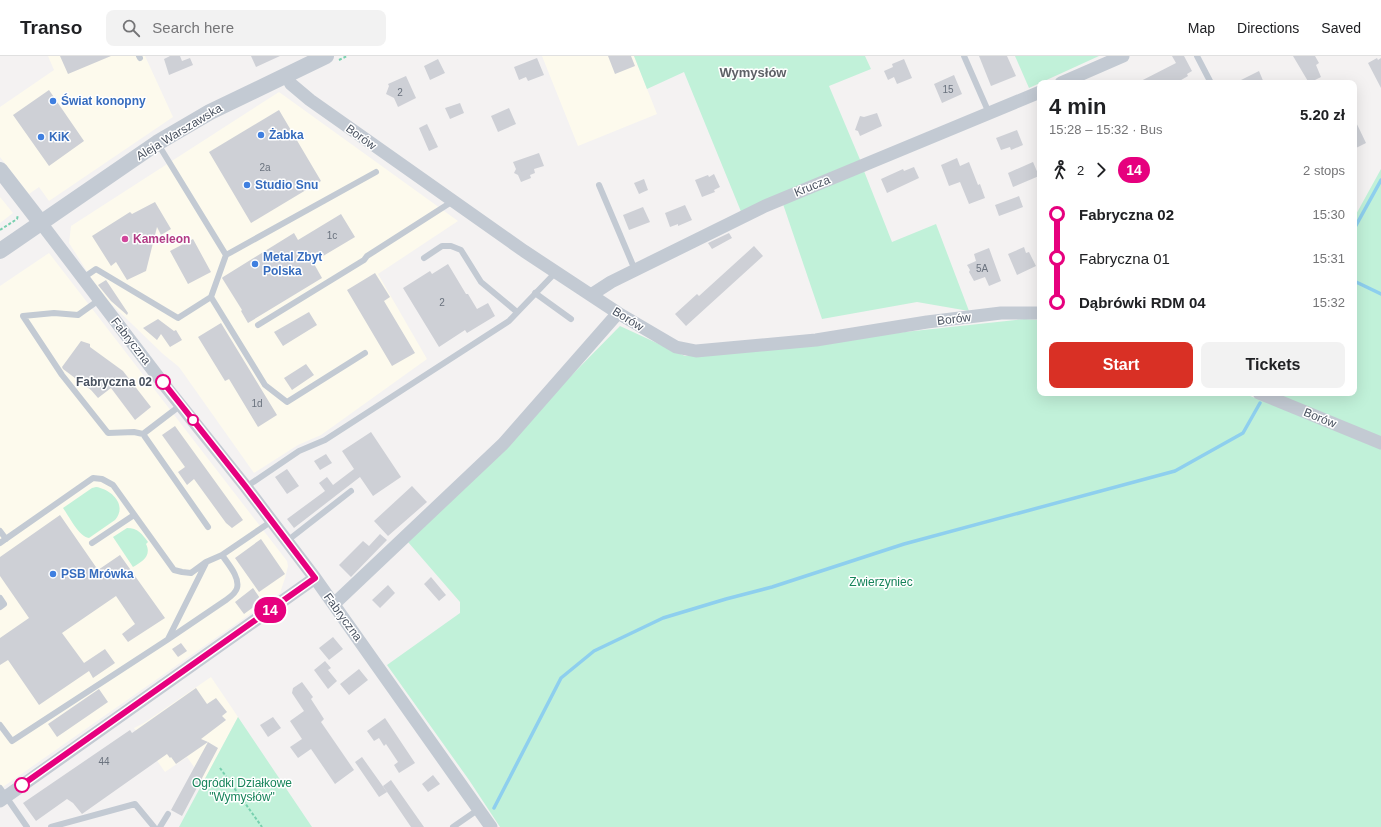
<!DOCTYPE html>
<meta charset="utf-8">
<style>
body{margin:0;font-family:Arial,sans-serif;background:#f2f2f2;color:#202124;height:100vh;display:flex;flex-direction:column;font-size:15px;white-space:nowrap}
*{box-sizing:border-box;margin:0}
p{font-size:13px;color:#757577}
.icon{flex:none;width:22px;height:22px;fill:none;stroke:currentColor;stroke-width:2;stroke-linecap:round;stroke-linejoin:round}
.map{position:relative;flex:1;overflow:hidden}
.panel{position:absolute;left:1037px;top:24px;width:320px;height:316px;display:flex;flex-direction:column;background:#fff;border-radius:8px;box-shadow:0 4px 16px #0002}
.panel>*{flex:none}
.badge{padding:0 8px;border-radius:13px;font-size:14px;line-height:26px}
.map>.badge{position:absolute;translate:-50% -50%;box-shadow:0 0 0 2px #fff}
.legs{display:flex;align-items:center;gap:6px;height:44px;padding:0 12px;font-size:13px}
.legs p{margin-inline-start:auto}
.overview{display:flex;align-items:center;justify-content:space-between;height:68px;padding:0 12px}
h1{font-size:22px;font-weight:800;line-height:30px}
.cta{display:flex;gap:8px;margin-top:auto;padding:8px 12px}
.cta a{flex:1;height:46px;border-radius:8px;background:#d93025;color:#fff;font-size:16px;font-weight:800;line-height:46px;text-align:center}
.cta a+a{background:#f2f2f2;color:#202124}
ul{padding:0 12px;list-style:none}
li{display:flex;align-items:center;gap:14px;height:44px;font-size:15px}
li i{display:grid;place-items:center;width:6px;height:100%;margin:0 5px;background:currentColor}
li i::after{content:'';width:10px;height:10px;margin:-5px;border:3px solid;border-radius:50%;background:#fff}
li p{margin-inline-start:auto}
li:first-child i{background:linear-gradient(#0000 50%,currentColor 0)}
li:last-child i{background:linear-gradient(currentColor 50%,#0000 0)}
header{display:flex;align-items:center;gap:24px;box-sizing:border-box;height:56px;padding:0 20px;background:#fff;border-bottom:1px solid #e0e0e0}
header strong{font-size:19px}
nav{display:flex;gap:22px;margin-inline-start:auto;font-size:14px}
.search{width:280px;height:36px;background:#f2f2f2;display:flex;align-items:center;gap:10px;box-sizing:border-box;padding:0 14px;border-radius:8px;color:#757577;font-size:15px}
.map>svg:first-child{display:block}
.commercial{fill:#fdfaed}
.green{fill:#c1f1d9}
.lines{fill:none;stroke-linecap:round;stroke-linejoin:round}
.stream{stroke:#8ecfee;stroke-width:3.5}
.building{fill:#ced0d6}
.path{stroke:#78d0af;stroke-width:2;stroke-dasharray:3 2;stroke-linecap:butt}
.service{stroke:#c3cad3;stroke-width:6}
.minor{stroke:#c3cad3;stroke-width:13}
.tertiary{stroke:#c3cad3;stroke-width:16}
.line-1-casing{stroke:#fff;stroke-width:9}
.line-1{stroke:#e6007e;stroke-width:6}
.shop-dot{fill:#3f7fe0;stroke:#fff;stroke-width:1.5}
.hotel-dot{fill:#d1479c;stroke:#fff;stroke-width:1.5}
.stop-1-dot{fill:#fff;stroke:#e6007e;stroke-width:2}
.labels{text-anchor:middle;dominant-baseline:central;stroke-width:3;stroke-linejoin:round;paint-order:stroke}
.number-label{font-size:10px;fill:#6a727e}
.shop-label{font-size:12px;font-weight:bold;fill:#366cbe;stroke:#fff;text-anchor:start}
.street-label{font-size:12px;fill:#495260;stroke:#fff}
.hotel-label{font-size:12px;font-weight:bold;fill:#b23c85;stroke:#fff;text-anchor:start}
.stop-label{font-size:12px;font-weight:bold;fill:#495260;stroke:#fff;text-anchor:end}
.park-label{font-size:12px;fill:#16845a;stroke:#fff}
.neighbourhood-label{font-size:13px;font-weight:bold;fill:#5e6167;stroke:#fff}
</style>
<header>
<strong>Transo</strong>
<div class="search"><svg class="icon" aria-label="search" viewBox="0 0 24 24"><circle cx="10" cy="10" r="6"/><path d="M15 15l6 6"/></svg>Search here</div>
<nav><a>Map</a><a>Directions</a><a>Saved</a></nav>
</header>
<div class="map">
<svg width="1381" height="771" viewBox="0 0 1381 771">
<rect width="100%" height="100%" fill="#f4f2f2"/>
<path class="commercial" d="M48,0h97l28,61 -124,84 -10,-14 -10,7 -29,-37v-50l54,-37z
M542,0h92l23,58 -79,32z
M279,36l179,129 -80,53 49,85 -106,76 -23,10 -44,28 -75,-106 -16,-13 -61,-59 -33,-52 2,-17z
M0,141l13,16 -13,10z
M49,197l238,308 1,5 -3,12 -5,15 -280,196v-503z
M211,621l27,40 -34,64 -17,-24 -22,15 -31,-44 10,-5z"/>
<path class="green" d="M634,0h231l6,13 -42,17 32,76 -119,52 -58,-142 -37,17z
M1015,0h84l-70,32z
M1381,113v658h-881l-31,-47 -82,-115 73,-52v-11l-52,-60 212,-216 65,30 148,-15 44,-6 147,-16 16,1v73h203l12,5 3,-5h96v-175z
M864,115l28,71 44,-18 33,87 -52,-9 -95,17 -39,-115z
M96,431c15,2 32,18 19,33l-26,18c-10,-1 -20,-22 -26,-30l29,-20z
M127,472c11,0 15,6 21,14l-2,2c6,12 -4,18 -13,23l-20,-30z
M238,661l74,110h-133z"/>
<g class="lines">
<path class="stream" d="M1354,173l27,-49
M1354,225l27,13
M494,752l67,-130 33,-27 69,-33 63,-19 46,-12 132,-43 271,-73 68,-38 17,-30"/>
</g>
<path class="building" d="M60,0h51l-43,18z
M170,0h10l2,5 8,-3 3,7 -24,10 -5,-16z
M251,0h29l-24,11z
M608,0h23l4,10 -20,8z
M979,0h28l9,20 -25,10z
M1172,0h12l8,15 -5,3 1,2 -12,7h-39l39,-20z
M1293,0h22l4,7 -3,2 5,12 -12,6z
M537,2l7,17 -16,6 -2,-4 -7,3 -5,-13z
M1377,2l1,2 3,-2v30l-13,-25z
M438,3l7,14 -15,7 -6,-14z
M904,3l8,19 -15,6 -3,-7 -6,3 -4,-9 9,-4 -1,-3z
M1259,15l5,12h-29z
M954,19l8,19 -20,9 -8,-19z
M406,20l10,22 -18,9 -4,-9 -8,-4 3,-8 -1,-2z
M49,34l35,51 -35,25 -36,-51z
M460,47l4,10 -14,6 -5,-11z
M509,52l7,16 -18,8 -7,-16z
M279,54l42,71 -70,42 -42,-71z
M877,57l5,13 -22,10 -2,-5 -3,-1 5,-14 4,1z
M1354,62l12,25 -12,6z
M427,68l11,23 -9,4 -10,-23z
M1017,74l6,15 -12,5 -1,-3 -9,3 -5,-12z
M539,97l5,13 -10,3 1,4 -5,2 1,3 -10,4 -3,-7 -4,-2 2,-4 -3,-7z
M957,102l3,8 9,-4 9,23 2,-1 5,14 -16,6 -9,-22 -11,4 -8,-21z
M1033,106l6,14 -26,11 -5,-14z
M914,111l5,11 -32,15 -6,-14 22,-10 1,2z
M714,118l6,13 -6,3 1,2 -13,5 -7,-17 13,-5 1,2z
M644,123l4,11 -9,4 -5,-11z
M1019,140l4,11 -24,9 -4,-11z
M155,146l16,27 -10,6 -4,-8 -11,44 -19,9 -11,-18 -5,4 -19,-30 38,-24 2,2z
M685,149l7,15 -14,6v-2l-8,3 -5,-14z
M643,151l7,15 -21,8 -6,-15z
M341,158l14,23 -42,25 9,16 -74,45 -7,-12 1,-1 -20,-32 1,-1 71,-44 4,7z
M729,177l3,5 -20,11 -4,-6z
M193,183l18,33 -23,12 -18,-33z
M754,190l9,10 -77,70 -11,-12 22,-20 2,2z
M1024,191l2,6 3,-1 7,14 -19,9 -9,-21z
M989,192l12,33 -12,5 -4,-9 -11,4 -5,-9 1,-2 -3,-5 9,-4 -2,-7z
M448,208l18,30h2l9,15 11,-6 7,13 -28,17 -2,-3 -26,17 -36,-59 27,-17 2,3z
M375,217l15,24 -6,4 31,52 -23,13 -45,-76z
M106,224l22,33 -1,2 -16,-14 -13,-16z
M309,256l8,13 -34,21 -9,-14z
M158,263l16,12 2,-1 6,10 -12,7 -9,-13 -4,6 -14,-12z
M221,267l56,92 -19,12 -29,-48 -4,2 -27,-44z
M81,285l9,3v3l33,24 28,36 -16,13 -24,-32 -13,10 -7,-8 -28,-21 -1,-2z
M306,308l8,11 -22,15 -8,-12z
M175,370l68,94 -11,8 -6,-5 -32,-44 -7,6 -9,-13 7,-5 -23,-32z
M371,376l30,45 -28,19 -13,-19 -66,51 -7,-9 38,-28 -6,-8 8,-6 6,8 21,-16 -12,-18z
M326,398l6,9 -12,7 -6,-9z
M287,413l12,17 -12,8 -12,-17z
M412,430l15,16 -39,34 -14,-15z
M60,459l38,55 22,-15 45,63 -37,24 -6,-8 13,-10 -19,-28 -54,37 22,30 21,-14 10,14 -22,15 -4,-7 -50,34 -31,-45 -8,5v-27l29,-20 -29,-42v-19z
M380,478l7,6 -36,37 -12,-12 24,-24 6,5z
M261,483l24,35 -26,18 -24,-34z
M431,521l15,18 -7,6 -15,-17z
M388,529l7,8 -15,15 -8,-8z
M253,532l9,13 -18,13 -9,-12z
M333,581l10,12 -14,11 -10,-12z
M181,587l6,8 -9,6 -6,-8z
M325,605l6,7 -3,2 9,11 -9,8 -14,-19z
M359,613l9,11 -19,15 -9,-11z
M302,626l11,15 -2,2 13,20 -3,3 33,48 -19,14 -24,-35 -13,9 -8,-11 12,-8 -12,-18 14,-10 -12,-18 1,-5z
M196,632l11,16 9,-6 11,14 -5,4 4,4 -25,19 7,3 -32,22 -5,-7 -1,1 -3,-4 -85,60 -9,-11 -6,-4 -31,22 -13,-18 107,-73 2,3z
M99,633l9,13 -51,35 -9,-13z
M273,661l8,11 -13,9 -8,-12z
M385,662l30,45 -16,10 -5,-8 4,-3 -12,-18 -2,2 -5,-8 -5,3 -7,-10z
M208,686l10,6 -36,68 -11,-6z
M362,701l25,35 -8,5 -24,-35z
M433,719l7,9 -12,8 -6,-8z
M391,724l33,47h-13l-28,-41z"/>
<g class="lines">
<path class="path" d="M339,4l8,-4
M0,174l17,-11 1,-4
M220,712l42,59"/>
<path class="service" d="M139,0l1,2
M964,0l25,57
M1197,0l14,27
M158,88l68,111 -15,42
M599,129l36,85
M226,199l150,-83
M424,202l18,-12h9l10,4 20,32 36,30
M83,222l13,-9 82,49 33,-21 54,88 22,17 78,-49
M535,237l36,26
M99,244l-21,15 -24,-2 -31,3 39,59 46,58 26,-1 9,2 38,-29
M258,269l106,-65 3,-4 86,-55
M143,378l65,93
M246,431l53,-36 26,-11 184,-119 47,-49
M0,475l6,8
M287,485l64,-50
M0,487l93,-65 9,1 11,6 61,85 8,2 9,1 15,-11 16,-7 50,-34
M92,487l42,-28
M0,542l4,6 -4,3
M168,583l38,-76
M0,669l12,16 155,-101 59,-40c4,-3 10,-7 11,-12 3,-11 -9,-24 -15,-33
M0,732l27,39
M51,771l84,-23 19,23
M160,771l8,-13
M453,771l26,-18"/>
<path class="minor" d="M286,19l5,9 19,16 214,151 94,62 58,34 20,4 120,-11 111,-18 74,-9h39
M1061,27l62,-27
M41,167l121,159 84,105 69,91 176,249
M591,239l20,-13 154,-76 275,-114
M1259,337l122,50
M334,548l169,-160 115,-131
M0,745l315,-223"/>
<path class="tertiary" d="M0,114l41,53
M0,195l157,-108 53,-31 116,-56"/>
</g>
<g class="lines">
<defs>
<path id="line-1" d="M22,729l293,-207 -69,-91 -83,-105"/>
</defs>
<use href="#line-1" class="line-1-casing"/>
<use href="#line-1" class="line-1"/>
</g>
<g class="shop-dot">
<circle cx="53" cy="45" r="4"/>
<circle cx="261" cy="79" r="4"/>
<circle cx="41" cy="81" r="4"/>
<circle cx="247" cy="129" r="4"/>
<circle cx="255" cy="208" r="4"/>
<circle cx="53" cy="518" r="4"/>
</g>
<circle class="hotel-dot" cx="125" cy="183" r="4"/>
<g class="stop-1-dot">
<circle cx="163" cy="326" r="7"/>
<circle cx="193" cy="364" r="5"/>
<circle cx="22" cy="729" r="7"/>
</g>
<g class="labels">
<g class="number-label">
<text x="948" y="33">15</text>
<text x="400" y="36">2</text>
<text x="265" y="111">2a</text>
<text x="332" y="179">1c</text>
<text x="982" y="212">5A</text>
<text x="442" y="246">2</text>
<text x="257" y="347">1d</text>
<text x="104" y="705">44</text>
</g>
<g class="shop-label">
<text x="61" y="45">Świat konopny</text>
<text x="269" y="79">Żabka</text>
<text x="49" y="81">KiK</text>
<text x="255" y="129">Studio Snu</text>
<text x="263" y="201">Metal Zbyt<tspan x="263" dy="14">Polska</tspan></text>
<text x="61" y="518">PSB Mrówka</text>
</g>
<g class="street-label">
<text transform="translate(179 76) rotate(-31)">Aleja Warszawska</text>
<text transform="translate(361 81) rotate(36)">Borów</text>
<text transform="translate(812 130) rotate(-22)">Krucza</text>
<text transform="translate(628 263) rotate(32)">Borów</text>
<text transform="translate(954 263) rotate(-7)">Borów</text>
<text transform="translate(131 285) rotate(52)">Fabryczna</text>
<text transform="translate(1320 362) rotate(22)">Borów</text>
<text transform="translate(343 561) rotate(54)">Fabryczna</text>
</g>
<g class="hotel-label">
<text x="133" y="183">Kameleon</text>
</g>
<g class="stop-label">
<text x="152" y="326">Fabryczna 02</text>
</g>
<g class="park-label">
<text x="881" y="526">Zwierzyniec</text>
<text x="242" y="727">Ogródki Działkowe<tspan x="242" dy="14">"Wymysłów"</tspan></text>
</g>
<g class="neighbourhood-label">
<text x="753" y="16">Wymysłów</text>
</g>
</g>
</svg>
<b class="badge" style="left:270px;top:554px;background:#e6007e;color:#fff">14</b>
<section class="panel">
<div class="overview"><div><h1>4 min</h1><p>15:28 – 15:32 · Bus</p></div><b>5.20 zł</b></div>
<div class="legs"><svg class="icon" aria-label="walk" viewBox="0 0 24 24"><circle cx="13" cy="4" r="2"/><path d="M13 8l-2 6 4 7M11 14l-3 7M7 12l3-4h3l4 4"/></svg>2<svg class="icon" aria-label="forward" viewBox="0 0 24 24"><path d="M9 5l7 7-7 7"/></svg><b class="badge" style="background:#e6007e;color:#fff">14</b><p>2 stops</p></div>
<ul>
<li><i style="color:#e6007e"></i><b>Fabryczna 02</b><p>15:30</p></li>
<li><i style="color:#e6007e"></i><span>Fabryczna 01</span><p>15:31</p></li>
<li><i style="color:#e6007e"></i><b>Dąbrówki RDM 04</b><p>15:32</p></li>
</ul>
<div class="cta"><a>Start</a><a>Tickets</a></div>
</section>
</div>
